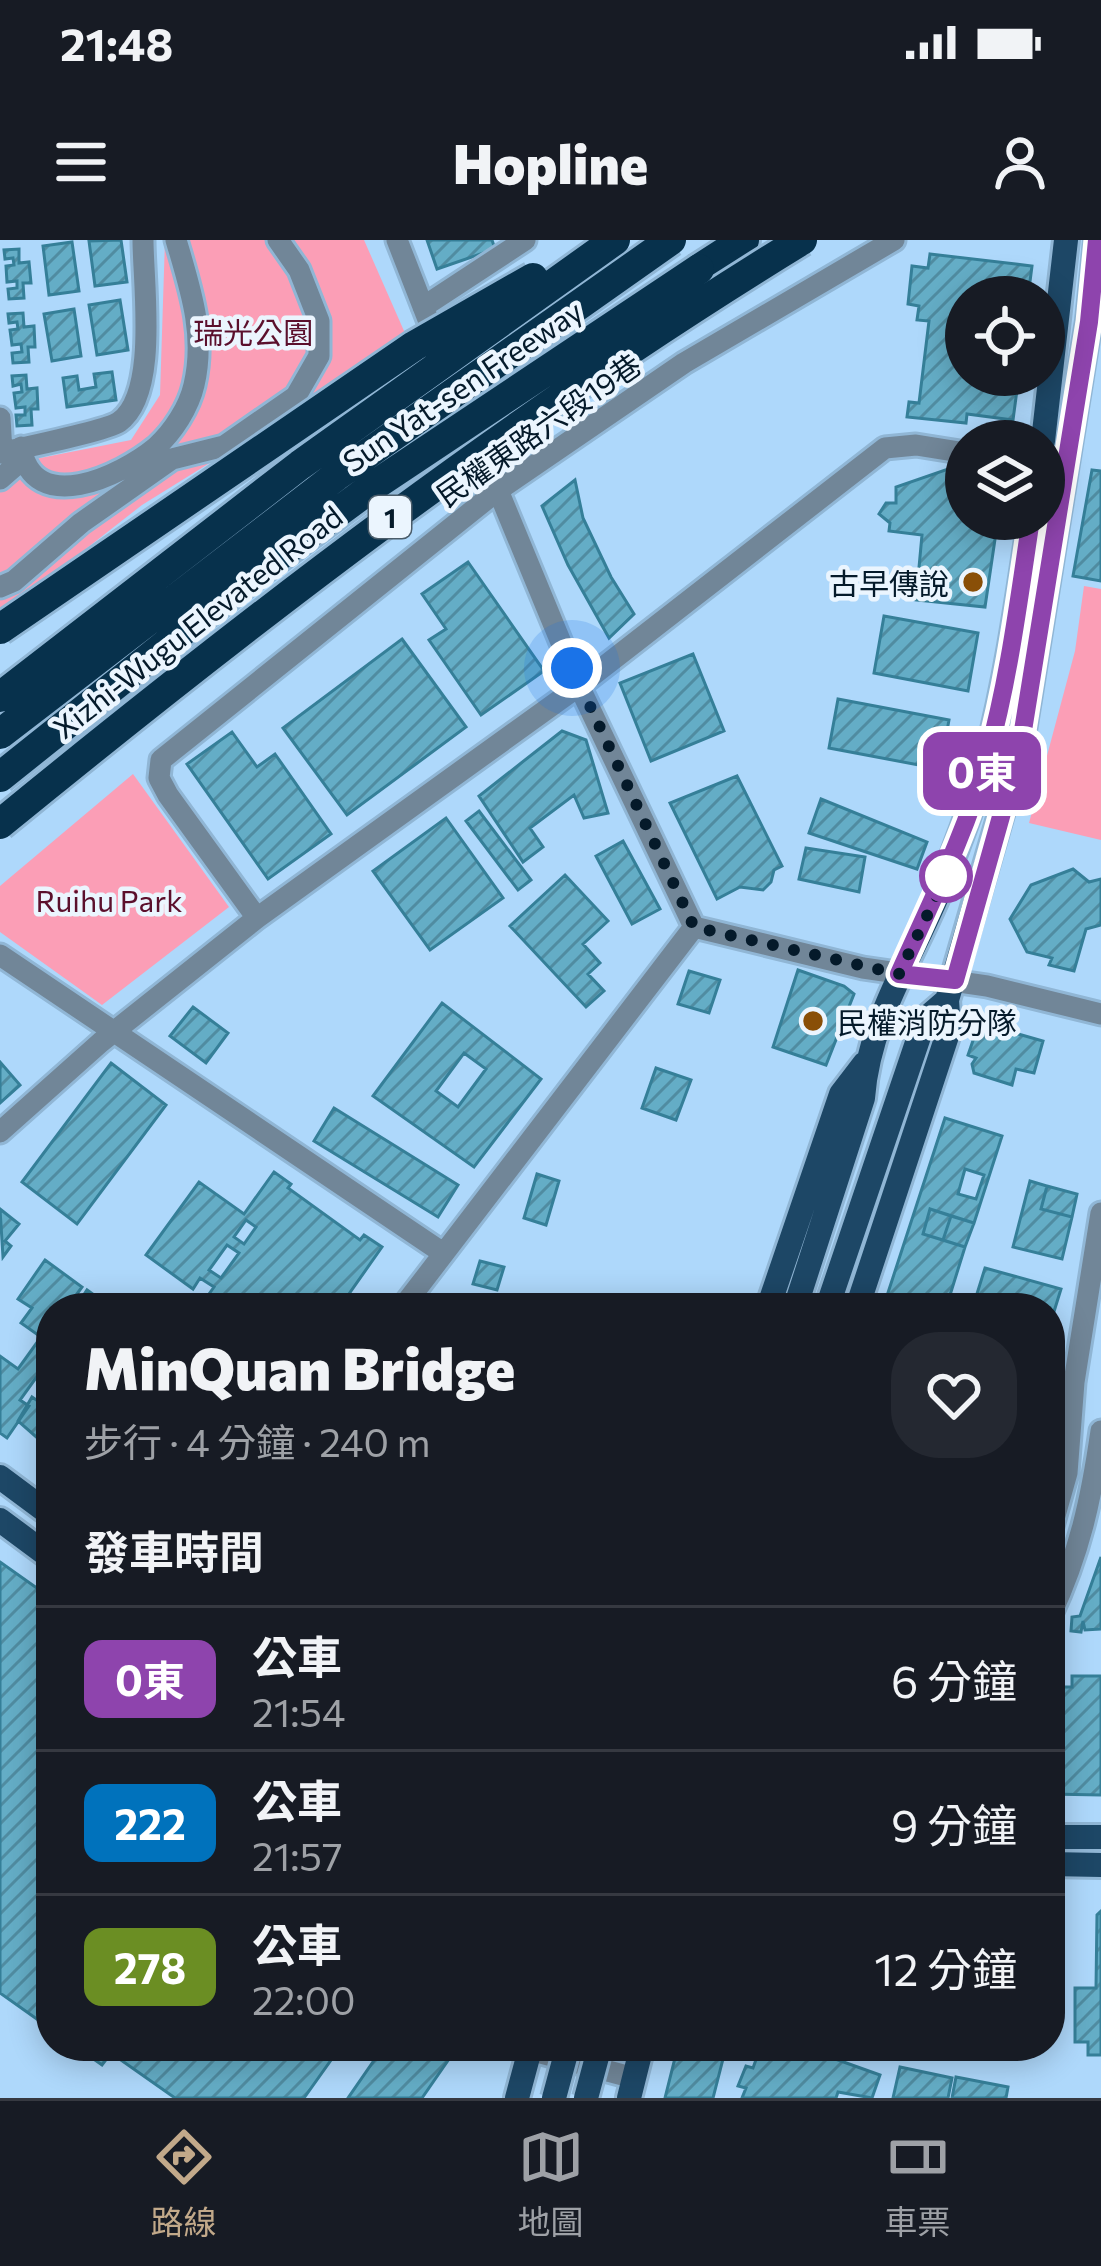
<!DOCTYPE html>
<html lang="zh-TW">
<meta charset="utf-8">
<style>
body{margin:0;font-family:Commissioner,"Noto Sans TC",sans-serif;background:#242831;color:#f1f3f6;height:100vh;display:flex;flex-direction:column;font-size:45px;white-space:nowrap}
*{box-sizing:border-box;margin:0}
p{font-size:39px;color:#9ea1a6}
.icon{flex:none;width:66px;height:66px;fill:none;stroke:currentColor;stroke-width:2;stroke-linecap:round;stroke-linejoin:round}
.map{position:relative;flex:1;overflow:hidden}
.details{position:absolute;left:36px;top:1053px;width:1029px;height:768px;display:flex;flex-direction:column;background:#171b24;border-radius:48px;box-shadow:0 6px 30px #0003}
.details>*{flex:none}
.badge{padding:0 24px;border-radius:18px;font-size:42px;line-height:78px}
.tools{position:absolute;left:945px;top:36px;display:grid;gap:24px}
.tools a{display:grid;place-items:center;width:120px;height:120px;border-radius:50%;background:#171b24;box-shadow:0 6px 30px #0003;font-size:60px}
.you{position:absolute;width:60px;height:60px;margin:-30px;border:9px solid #fff;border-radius:50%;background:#1a73e8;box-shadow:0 0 0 18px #1a73e833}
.map>.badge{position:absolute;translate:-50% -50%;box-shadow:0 0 0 6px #fff}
h2{padding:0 48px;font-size:45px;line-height:108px}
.round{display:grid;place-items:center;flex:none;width:126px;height:126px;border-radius:48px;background:#242831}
.summary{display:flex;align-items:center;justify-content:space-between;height:204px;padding:0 48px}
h1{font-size:57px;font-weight:800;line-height:90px}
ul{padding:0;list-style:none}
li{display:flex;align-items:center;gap:36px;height:144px;padding:0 48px;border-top:3px solid #363941}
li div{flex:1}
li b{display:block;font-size:45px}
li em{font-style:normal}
li .badge{min-width:132px;font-weight:700;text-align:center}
.status{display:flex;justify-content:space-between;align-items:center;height:84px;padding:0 60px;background:#171b24;direction:ltr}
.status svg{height:33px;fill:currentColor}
header{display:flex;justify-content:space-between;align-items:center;height:156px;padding:0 48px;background:#171b24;font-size:54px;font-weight:800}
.tab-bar{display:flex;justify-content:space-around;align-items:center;height:168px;border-top:3px solid #363941;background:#171b24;font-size:33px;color:#9ea1a6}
.tab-bar a{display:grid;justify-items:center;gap:6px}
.tab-bar .current{color:#c2a98a}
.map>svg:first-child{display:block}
.green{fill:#fb9eb6}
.building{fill:url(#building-hatch);stroke:#357f98;stroke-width:3;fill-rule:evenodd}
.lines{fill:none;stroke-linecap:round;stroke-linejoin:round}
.minor-casing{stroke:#90b6d5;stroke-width:27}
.major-casing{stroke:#90b6d5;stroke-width:30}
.highway-casing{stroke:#90b6d5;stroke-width:36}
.minor{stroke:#718698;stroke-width:21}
.major{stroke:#1d4766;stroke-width:24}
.highway{stroke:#07314c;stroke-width:30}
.major-bridge-casing{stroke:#90b6d5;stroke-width:30;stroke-linecap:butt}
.highway-bridge-casing{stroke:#90b6d5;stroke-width:36;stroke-linecap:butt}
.major-bridge{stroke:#1d4766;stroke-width:24}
.highway-bridge{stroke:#07314c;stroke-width:30}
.line-casing{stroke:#fff;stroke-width:27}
.line{stroke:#8e44ad;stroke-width:18}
.walk{stroke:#051a2a;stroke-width:12;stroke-dasharray:0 21.6}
.poi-dot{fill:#894f07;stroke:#ebf5fe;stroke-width:4.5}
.stop-dot{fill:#fff;stroke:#8e44ad;stroke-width:6}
.labels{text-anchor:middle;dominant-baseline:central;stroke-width:9;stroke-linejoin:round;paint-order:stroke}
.shield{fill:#ebf5fe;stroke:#4a5c6a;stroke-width:3}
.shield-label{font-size:27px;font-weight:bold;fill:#051a2a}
.park-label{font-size:30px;fill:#5b0f2c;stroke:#ebf5fe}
.street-label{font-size:30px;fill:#051a2a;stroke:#ebf5fe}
.poi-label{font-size:30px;fill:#051a2a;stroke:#ebf5fe;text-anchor:end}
</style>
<div class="status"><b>21:48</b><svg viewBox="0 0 49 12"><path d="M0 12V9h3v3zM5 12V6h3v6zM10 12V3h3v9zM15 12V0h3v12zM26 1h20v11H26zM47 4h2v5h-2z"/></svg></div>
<header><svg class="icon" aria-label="menu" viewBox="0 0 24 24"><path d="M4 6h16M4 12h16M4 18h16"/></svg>Hopline<svg class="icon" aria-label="person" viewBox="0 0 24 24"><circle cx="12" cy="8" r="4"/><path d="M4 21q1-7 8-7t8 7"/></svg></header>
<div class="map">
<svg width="1101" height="1858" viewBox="0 0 1101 1858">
<defs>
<pattern id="building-hatch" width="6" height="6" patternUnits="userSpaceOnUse" patternTransform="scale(3)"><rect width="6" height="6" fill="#64adc6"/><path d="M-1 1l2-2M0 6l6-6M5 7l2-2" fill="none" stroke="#508ca1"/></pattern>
</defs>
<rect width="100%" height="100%" fill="#aed8fb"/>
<path class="green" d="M165,0h199l44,100 -266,165 -142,111v-150l131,-26 29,-45z
M1084,346l17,3v251l-72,-17 46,-172z
M133,534l96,133 -127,98 -102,-73v-46z"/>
<path class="building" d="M121,0l6,42 -32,4 -6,-45z
M427,0h65l3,9 -58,20z
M72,2l7,49 -30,4 -6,-49z
M19,9v14l10,-1 2,21h-8l1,15 -15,1 -1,-10 9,-1v-7l-10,1 -1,-16 8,-1 -1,-7 -8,1 -1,-9z
M930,14l102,12 -4,31h-62v78h53l-6,45 -46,-6 -1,9 -59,-6 2,-15 10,1 10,-82 -12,-1 2,-14 -11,-2 4,-38 16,2z
M120,60l8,50 -31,5 -8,-50z
M74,69l7,47 -29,5 -8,-47z
M23,73l1,14 10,-1 1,21h-7l1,15 -16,1 -1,-10 10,-1 -1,-8 -9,1 -2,-15 8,-1 -1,-7 -8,1 -1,-9z
M112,132l4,28 -49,7 -4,-29 14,-2 2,14 17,-3 -2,-13z
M26,135l1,14 10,-1 1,21h-7l1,16 -15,1 -1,-11h9v-8l-9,1 -2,-15 8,-1 -1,-8 -8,2 -1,-10z
M951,228l15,3v48h32l-13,88 -69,-7 6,-65 -33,-4 1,-8 -11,-9 7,-11h10v-16z
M1092,230l9,1v110l-28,-5z
M575,240l8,38 28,59 23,37 -25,24 -41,-73 -26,-59z
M468,322l76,109 -63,44 -52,-75 17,-11 -24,-35z
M884,376l94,17 -10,58 -94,-18z
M402,399l64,88 -119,88 -64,-87z
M693,414l31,77 -73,30 -31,-78z
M838,459l111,21 -9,49 -111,-21z
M562,491l24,9 22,73 -24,5 -10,-23 -44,33 13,19 -20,15 -44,-66z
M232,492l25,35 18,-13 56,80 -63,45 -81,-115z
M737,536l45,90 -8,4 -3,12 -8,8 -23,-3 -23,12 -47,-96z
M821,559l106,43 -10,27 -108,-36z
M479,571l52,69 -13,10 -52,-69z
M446,578l57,80 -73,52 -57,-79z
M623,601l37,68 -28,15 -36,-68z
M806,608l59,9 -6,35 -60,-13z
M1073,629l16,13 12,-3v46l-15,4 -12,42 -25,-6 3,-7 -25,-6 -17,-33 21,-34z
M565,635l43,46 -25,23 17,19 -12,11 16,17 -18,16 -76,-81z
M798,730l46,16 10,8 -28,71 -53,-18z
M689,731l31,9 -11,33 -31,-9z
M442,763l99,76 -67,88 -101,-71zM464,813l22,16 -28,38 -22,-16z
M193,767l35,26 -22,30 -36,-27z
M979,783l64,18 -9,32 -18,-4 -4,16 -38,-12 -2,-9 4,-6 -8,-3z
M0,822l20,23 -20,18z
M111,823l55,42 -89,119 -55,-42z
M656,828l35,12 -15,40 -34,-12z
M334,868l124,77 -20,32 -124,-76z
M945,878l57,18 -28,87 -44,-14 -7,25 42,13 -19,61h-63z
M965,929l19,6 -8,24 -18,-5z
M274,932l17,12 -3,4 72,52 4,-5 18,12 -43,61h-140l15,-21 -14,-9 -7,11 -47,-34 53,-73 45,32zM246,980l10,7 -12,17 -10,-7zM227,1005l12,8 -18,25 -12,-8z
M537,934l22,7 -13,44 -22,-7z
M1030,941l17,5 -6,23 31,8 -10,42 -49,-12z
M1047,946l30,8 -5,23 -31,-8z
M0,969l19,15 -14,17 6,5 -8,11z
M930,969l21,7 -8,24 -20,-6z
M951,976l23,7 -9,24 -22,-7z
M45,1020l37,27 -8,11 5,4 8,-12 25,18h-61v77l-13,-10 -18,25 9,6 -22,32 -7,-5v-77l18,13 23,-32 -20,-14 11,-15 -14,-9z
M480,1021l24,6 -7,23 -24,-6z
M985,1028l76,21 -9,29 -2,-10h-34l-40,-11z
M32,1157l19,13v40l-33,-29z
M1101,1317v72l-16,1 -2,-9 -2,11 -10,-1 1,-14 8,-1z
M0,1322l51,36v431l-51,-36z
M1072,1436h29v119l-51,-1 1,-107h21z
M1101,1671v144h-13v-13h-13v-54h21l1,-73z
M75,1806h266l-37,52h-129l-64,-45 -9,12z
M384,1806h74l-36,52h-74z
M678,1806h45l-2,8 3,1 -11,43h-48z
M761,1806h38l81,29 -8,23 -34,-6 -2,6h-94l4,-10 -8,-2 8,-20 7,2z
M900,1827l52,11 -4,20h-55z
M956,1837l52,10 -2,11h-54z"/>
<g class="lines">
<defs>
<path id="minor" d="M397,0l41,105
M423,67l102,-67
M452,139l127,307 115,241
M0,178l2,34
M21,207c12,71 100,29 135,0 17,-15 33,-40 38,-62 12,-51 -4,-97 -18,-145
M0,213c21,-5 106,-22 119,-31 40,-28 24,-138 24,-182
M0,239l23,-20
M0,347l14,-6 67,-58 91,-64 52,-13 72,-50 23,-40v-35l-20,-51 -21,-30
M257,678l-89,-123 -9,-17 2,-18 336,-269 187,-128 210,-123
M694,687l169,41 124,18 114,28
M0,715l443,298
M0,892l101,-90 156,-124 322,-232 306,-238 31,-3 50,8
M402,1068l292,-381
M1050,1293l17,-60 7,-91 27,-169
M1050,1376c30,-64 41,-116 51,-185
M530,1810l104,28"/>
<path id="major" d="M1043,201l23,-201
M768,1068l73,-214 23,-30
M795,1068l68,-210c6,-85 58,-153 86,-231 13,-37 29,-75 39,-113 20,-77 31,-156 43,-235
M827,1068l98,-289 22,-19
M857,1068l92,-278 -2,-30 73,-251 69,-428 8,-81
M0,1237l51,38
M0,1280l51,38
M1050,1597h51
M1050,1624l51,1
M517,1858l14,-52
M629,1858l13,-52"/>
<path id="highway" d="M699,29l45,-29"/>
</defs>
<use href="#minor" class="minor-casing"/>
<use href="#major" class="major-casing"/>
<use href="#highway" class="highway-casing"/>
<use href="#minor" class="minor"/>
<use href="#major" class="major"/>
<use href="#highway" class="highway"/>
<defs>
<path id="major-bridge" d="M554,1858l14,-52
M586,1858l14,-52"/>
<path id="highway-bridge" d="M0,389l414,-283 119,-68
M0,457l300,-232 315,-225
M0,494l336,-258 335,-236
M0,537l253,-202 119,-88 327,-218
M0,584c257,-210 519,-411 802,-584"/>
</defs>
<use href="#major-bridge" class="major-bridge-casing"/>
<use href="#highway-bridge" class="highway-bridge-casing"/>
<use href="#major-bridge" class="major-bridge"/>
<use href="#highway-bridge" class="highway-bridge"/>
</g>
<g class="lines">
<defs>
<path id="line" d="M1031,279c-12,79 -22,161 -44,239 -21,75 -56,144 -88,216l56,6 65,-231 69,-427 8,-82"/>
</defs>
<use href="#line" class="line-casing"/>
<use href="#line" class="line"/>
<path class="walk" d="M572,428l122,259 205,47 47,-98"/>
</g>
<g class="poi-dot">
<circle cx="973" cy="342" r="12"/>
<circle cx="813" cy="781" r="12"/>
</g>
<circle class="stop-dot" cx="946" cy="636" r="24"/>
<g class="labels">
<rect class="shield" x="369" y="256" width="42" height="42" rx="9"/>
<g class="shield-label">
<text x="390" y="277">1</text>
</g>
<g class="park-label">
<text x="253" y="91">瑞光公園</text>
<text x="109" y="659">Ruihu Park</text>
</g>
<g class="street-label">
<text transform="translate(462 145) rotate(-34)">Sun Yat-sen Freeway</text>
<text transform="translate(538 189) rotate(-35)">民權東路六段19巷</text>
<text transform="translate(197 381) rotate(-38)">Xizhi-Wugu Elevated Road</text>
</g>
<g class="poi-label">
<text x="949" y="342">古早傳說</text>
<text x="837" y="781" text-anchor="start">民權消防分隊</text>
</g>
</g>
</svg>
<div class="tools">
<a><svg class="icon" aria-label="locate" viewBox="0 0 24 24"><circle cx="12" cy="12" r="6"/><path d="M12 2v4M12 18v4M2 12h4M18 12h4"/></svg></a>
<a><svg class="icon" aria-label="layers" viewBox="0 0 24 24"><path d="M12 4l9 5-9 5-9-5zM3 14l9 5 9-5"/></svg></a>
</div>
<div class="you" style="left:572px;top:428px"></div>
<b class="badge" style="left:982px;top:531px;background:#8e44ad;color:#fff">0東</b>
<section class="details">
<div class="summary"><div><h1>MinQuan Bridge</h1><p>步行 · 4 分鐘 · 240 m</p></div><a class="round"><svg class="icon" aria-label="heart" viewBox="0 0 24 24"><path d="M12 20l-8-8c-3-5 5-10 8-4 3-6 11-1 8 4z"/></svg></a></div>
<h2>發車時間</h2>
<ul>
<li><span class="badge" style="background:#8e44ad;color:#fff">0東</span><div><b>公車</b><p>21:54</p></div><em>6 分鐘</em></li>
<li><span class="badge" style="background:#0072bc;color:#fff">222</span><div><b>公車</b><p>21:57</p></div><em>9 分鐘</em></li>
<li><span class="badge" style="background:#6b8e23;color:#fff">278</span><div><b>公車</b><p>22:00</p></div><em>12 分鐘</em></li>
</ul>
</section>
</div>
<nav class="tab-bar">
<a class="current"><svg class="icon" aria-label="directions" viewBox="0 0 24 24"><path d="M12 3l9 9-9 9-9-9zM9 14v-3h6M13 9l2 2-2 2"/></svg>路線</a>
<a><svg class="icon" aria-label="map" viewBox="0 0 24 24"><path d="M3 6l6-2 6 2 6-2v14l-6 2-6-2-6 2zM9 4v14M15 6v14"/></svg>地圖</a>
<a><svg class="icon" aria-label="tickets" viewBox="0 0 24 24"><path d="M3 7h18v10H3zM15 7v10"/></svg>車票</a>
</nav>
